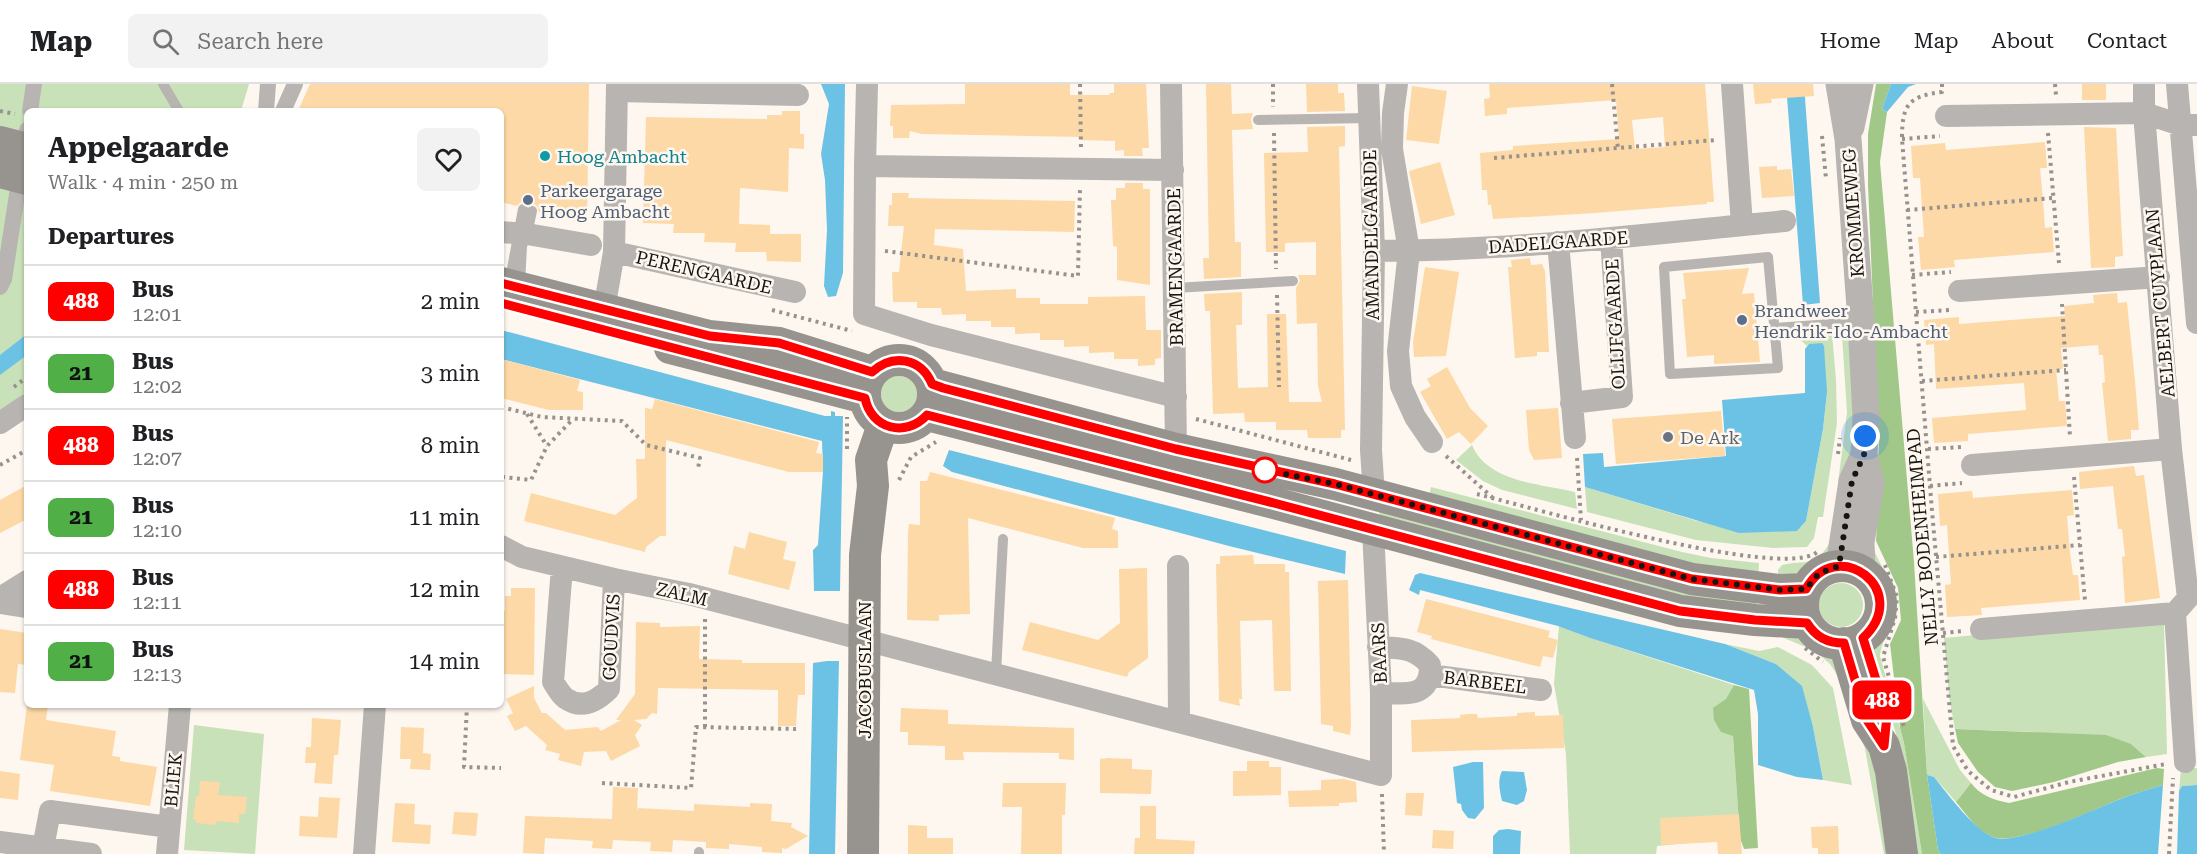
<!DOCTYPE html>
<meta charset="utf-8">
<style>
body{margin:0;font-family:"Roboto Serif",serif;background:#f2f2f2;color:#202124;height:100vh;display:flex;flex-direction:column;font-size:22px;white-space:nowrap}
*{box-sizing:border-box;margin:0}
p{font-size:20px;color:#757577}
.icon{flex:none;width:33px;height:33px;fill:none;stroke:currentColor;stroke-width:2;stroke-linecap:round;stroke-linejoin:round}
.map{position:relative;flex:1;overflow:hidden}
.drawer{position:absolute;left:24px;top:24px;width:480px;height:600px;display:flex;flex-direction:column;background:#fff;border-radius:9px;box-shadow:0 2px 4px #0004}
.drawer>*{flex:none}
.badge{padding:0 12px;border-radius:9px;font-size:21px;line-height:39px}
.you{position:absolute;width:30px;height:30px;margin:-15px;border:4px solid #fff;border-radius:50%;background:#1a73e8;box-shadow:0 0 0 9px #1a73e833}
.map>.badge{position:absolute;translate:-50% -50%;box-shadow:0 0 0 3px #fff}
h2{padding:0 24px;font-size:22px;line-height:54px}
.round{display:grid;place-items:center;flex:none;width:63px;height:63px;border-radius:9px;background:#f2f2f2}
.overview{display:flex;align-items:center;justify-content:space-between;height:102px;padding:0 24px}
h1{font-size:28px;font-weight:700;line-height:45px}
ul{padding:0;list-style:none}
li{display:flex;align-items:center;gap:18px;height:72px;padding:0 24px;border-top:2px solid #e0e0e0}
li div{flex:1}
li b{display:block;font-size:22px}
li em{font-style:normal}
li .badge{min-width:66px;font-weight:700;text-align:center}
header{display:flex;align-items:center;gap:36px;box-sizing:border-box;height:84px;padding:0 30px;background:#fff;border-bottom:2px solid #e0e0e0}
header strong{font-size:28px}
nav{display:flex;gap:33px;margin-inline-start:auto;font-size:21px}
.search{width:420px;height:54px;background:#f2f2f2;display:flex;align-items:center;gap:15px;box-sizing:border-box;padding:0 21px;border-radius:9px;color:#757577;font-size:22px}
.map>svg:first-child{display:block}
.green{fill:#c8e1b9}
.forest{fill:#a1c889}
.water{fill:#6cc2e4}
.building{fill:#fcd9a6;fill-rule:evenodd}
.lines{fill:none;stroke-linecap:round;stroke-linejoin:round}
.path{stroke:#97928d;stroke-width:4;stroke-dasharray:3 4.5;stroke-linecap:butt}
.service{stroke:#b7b4b1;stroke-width:10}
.pedestrian{stroke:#b7b4b1;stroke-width:16}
.minor{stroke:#b7b4b1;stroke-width:22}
.tertiary{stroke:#b7b4b1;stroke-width:27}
.secondary{stroke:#97938e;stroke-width:32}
.line-casing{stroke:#fff;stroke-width:14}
.line{stroke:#f00;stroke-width:9}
.walk{stroke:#171512;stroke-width:6;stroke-dasharray:0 10.8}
.culture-dot{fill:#0f9aa8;stroke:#fdf7ef;stroke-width:2}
.service-dot{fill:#5c6f8a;stroke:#fdf7ef;stroke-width:2}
.worship-dot{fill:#6b7280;stroke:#fdf7ef;stroke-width:2}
.stop-dot{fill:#fff;stroke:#f00;stroke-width:3}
.labels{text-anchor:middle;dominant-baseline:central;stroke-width:5;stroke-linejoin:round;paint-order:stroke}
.culture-label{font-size:18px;fill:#0d838f;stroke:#fdf7ef;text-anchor:start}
.service-label{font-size:18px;fill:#4e5e75;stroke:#fdf7ef;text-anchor:start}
.street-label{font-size:18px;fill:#171512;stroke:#fdf7ef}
.worship-label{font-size:18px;fill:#5b616d;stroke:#fdf7ef;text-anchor:start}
</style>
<header>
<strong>Map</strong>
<div class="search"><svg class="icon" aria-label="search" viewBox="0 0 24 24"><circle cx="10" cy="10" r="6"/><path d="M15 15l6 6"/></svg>Search here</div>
<nav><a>Home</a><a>Map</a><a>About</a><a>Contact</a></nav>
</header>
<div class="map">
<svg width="2197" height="770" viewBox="0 0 2197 770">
<rect width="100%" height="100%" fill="#fdf7ef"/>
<path class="green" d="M0,0h249l-8,27h-214v287l-27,17z
M1832,249l4,47 1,43 -14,94h-5l-4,21 -7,9 -34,1 -77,-8 -109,-28 -2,-25 112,34 100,10 9,-10 17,-92 4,-37 -18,-48 -2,2 -11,-10z
M1842,251l11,9v98l-12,76 -3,-35 9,-70z
M881 310a18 18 0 1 1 36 0a18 18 0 1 1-36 0Z
M1472,361c15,37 69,39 103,47l2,17 -75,-19 -19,-9 -27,-21z
M1431,403l251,65 29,6 48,5 -1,20 -330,-83z
M1379,422l378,92 -1,13 -91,-11 -285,-77z
M1830,458v13c-16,16 -31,22 -52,28v-13l4,-5c24,-6 33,4 48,-23z
M1874,466c9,20 25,46 18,69 -3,13 -11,24 -12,37l24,87 18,111h-6l-20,-120 -23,-77 2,-17 12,-23 1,-15 -5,-18 -9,-13z
M1819 521a22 22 0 1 1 44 0a22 22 0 1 1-44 0Z
M2158,534l6,4 3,132 -21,3 -15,-13 -97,-12 -79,-3 -6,-33 -5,-58z
M1559,542l31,12 144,47 -8,15 7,36 7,102 -83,8 -1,8h-86l-4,-100 -12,-70z
M1777,551l28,1 27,18 22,42 23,81 12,77h-5l-19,-105 -23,-67 -12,-18 -15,-13z
M1725,560l34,7 19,-4 34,18 21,23 19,97 -29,-5 -10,-53 -37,-63z
M1923,615l37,71 11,13 -15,19 -22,-25 -7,-2z
M194,641l70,9 -9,120 -71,-4z
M2181,684h16v17l-15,1 -3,5z"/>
<path class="forest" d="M1876,0h15l-9,25 5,3 -7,50 34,400 13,213 11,75 3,4h-19l-18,-111 -4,-15 -10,-84 11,-24 -3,-32 -22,-47 1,-18 -4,-1 6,-76 -11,-261v-51z
M1734,601l15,4 9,159 -14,1 -4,-11 -7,-102 -12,-4 -7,-12 -1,-12 13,-9z
M1955,645l151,6 25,9 15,13 -28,5 -64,20 -42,9 -17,-4 -17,-15 -20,-29z
M2157,684l7,1 -1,16c-14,4 -27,8 -40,13 -28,11 -98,45 -126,40 -17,-3 -31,-24 -41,-36l15,-19c10,13 23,17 38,20z"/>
<path class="water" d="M821,0h24l-2,189 -7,23 -8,1 -4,-11 3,-56 -2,-50 -4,-26 8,-50z
M1786,0h18l16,219 -17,2z
M1891,0h25l-8,3 -21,25 -5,-3z
M501,246l324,86h6v-5l4,1v4h8l-3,175h-26l-1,-41 5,-5 5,-74 -1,-30 -321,-82z
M27,250v21l-27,20v-20z
M1822,259l2,3 3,46 -4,37 -17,92 -9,10 -58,2 -154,-46 -2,-33 20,-1 1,14 122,-11 -4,-56 83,-7v-44l4,-5z
M949,366l397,101 -1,23 -116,-28 -277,-74 -9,-6z
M1420,489l305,71 51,20 26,22 11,41 10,53 -26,-3 -39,-12v-51l-4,-24 -164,-52 -32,-12 -138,-36 -1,5 -10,-5 6,-15z
M827,577h12l-4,193h-26l4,-191z
M1473,678h10l1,46 -9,11 -7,-1 -6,-8 -1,-6 -4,-1 -4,-36z
M1502,687l22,1 3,18 -3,11 -7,4 -15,-4c-2,-10 -5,-20 0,-30z
M1927,691l7,2c13,16 42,56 62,61 25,6 101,-30 127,-40 13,-5 26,-9 40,-13l-5,69h-217l-3,-4z
M2197,701v69h-20l2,-63 3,-5z
M1508,745l13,2 -1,23h-27v-18l6,-6z"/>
<path class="building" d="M310,0h279l-2,140 -48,-12 -2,-6 -3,-2 -13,-2 -4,4 -16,-4v-91h-203z
M965,0h105v11h40l-1,-2h5v-9h32l3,64h-7l1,8h-19v-6l-9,1v-10l-33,-1v-3l-160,-3 -12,-3 -1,7h-16v-12h-3l1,-21 74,-1z
M1206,0h25l1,30 21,-1 -2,7 2,9 -21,1 3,112h6v35l-37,2 -1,-21h6z
M1306,0h32v9h6l1,18 -38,1z
M1489,0h216l9,118h-7v2l-112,9 -102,6 -2,-14h-3l-1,-15h-5l-2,-37 33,-3v-4l106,-7 -3,-39 -109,8v6l-22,2 -1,-17 6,-1zM1663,33l2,30 -30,2 -3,-29z
M1753,0h60l1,12 -43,3 1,4 -17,1z
M2082,0h24v16h-24z
M1412,2l35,5 -8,53 -33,-4z
M782,27h18v23h4v15l-15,-1 -1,44 -48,-4 -1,36 31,1v9h31v28l-34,-1 -1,-9h-31l1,-9 -32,-1 1,-9h-32l1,-9 -31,-1 3,-106 121,2v-4h15z
M1345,42v20l-6,1 6,283h-4v8h-33l-1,-8h-31v-8h-31l-1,-9 -31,1 -3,-103h-5l-1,-17 38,-2v33h-6l2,63 30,-1 -1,-73h19l3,88h33l-4,-16 -1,-63 -20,1 -1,-36 4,-7 -2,-6h18v-33l-31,1v9h-19l-2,-99 44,-1 -1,-25z
M2084,43l32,1 7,128 -8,1v10l-24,1z
M2045,58l2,26h-7l3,33 2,27 7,-1 2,25 -100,8 1,7 -34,3 -3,-33h6l-4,-59h-7l-2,-32 34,-3 1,7z
M1440,78l15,53 -34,9 -12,-53z
M1777,82v4l14,-1 3,27 -32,2 -3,-31z
M1125,99h18v6h7v96l-33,-5v-33l-4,-1 -2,-46h5v-12h9z
M892,109h17l-1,5 167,3 -1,31 -139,-3 -1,16 29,4 3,42 50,-2v9h24v6h48v-7l57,-1 1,34h15v28l-6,1v6l-17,1v-7h-24v-7l-25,1v-7l-25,1v-7h-24v-7l-25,1v-7h-24v-6h-25v-7l-24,1 -1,-7h-24v-6h-24l-1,-30h7l5,-46h-16l1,-21h3z
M1530,174l1,7 11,-1 3,7 4,81h-12v4l-22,2 -7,-91h4l-1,-7z
M1425,183l34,5 -13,84 -32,1 -1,-15z
M1749,184l-7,26 12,-1 6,69 -46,2v-9l-27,2 -5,-58h4l-3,-26z
M2117,209l1,10 9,-1 8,79 4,49h-8v9l-23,2 -6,-58 3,-1 -2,-27h-4l-1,-10 -37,3 2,21h-7l3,32h6l2,25 -99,8v7l-34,2 -2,-25 94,-8 -2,-27 -88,6 -2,-45 -8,1 -2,-25 35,-3v7l106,-8 -1,-10 30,-3 -1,-8z
M501,275l79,21 -3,11 6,1v18h-34l-48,-12z
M1447,283l23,41 18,18 -17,18 -12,-12 -12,7 -27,-47 11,-6 -4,-7z
M655,315l164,43 -3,11 7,1v18h-34l-123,-32v96h-6l-14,11 -1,5 -121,-31 7,-28 84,22 22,-17 -1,-39h9v-51l7,1z
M1558,324l4,50 -28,2 -5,-10 -3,-40z
M1721,327l4,45 -109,8 -4,-45z
M2134,382l2,10 8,-1 16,123 -35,5 -3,-46 3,-1 -3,-27h-4l-5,-43 -33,3 -1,-17z
M930,388l185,46 -3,11 6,2v17h-35l-115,-30 2,96 -31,1v6l-32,-1 1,-87 1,-9 11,1v-44h7z
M27,401v34l-27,14v-33z
M2072,406l2,25 -7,1 3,37 3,22h5l2,25 -99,8 1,7 -35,2 -2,-32 6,-1 -4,-59 -7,1 -2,-32 34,-3 1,7z
M749,448l38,10 -4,17 13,3 -7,28 -61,-16 6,-28 11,3z
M1253,471l1,9h31v8h4l2,119h-17l-2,-71 -32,1 2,78h-3l1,7 -21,-5 -3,-137h4v-8z
M1147,484l1,90 -19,14 -2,5 -105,-27 8,-28 68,18 22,-17 -1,-54z
M1348,496l3,146 -1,9 -17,-4v-5l-12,-2 -3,-143z
M511,504h24l-1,87 -31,-1 1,-45h-3v-18h4v-15h6z
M1426,515l124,32 -2,6 10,3 -5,18 -10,-2 -3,11 -109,-28 1,-3 -15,-4z
M636,538l24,1v4l40,-1 -1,33 43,1v3h63v32h-7l-2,31h-18v-36l-120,-2 -1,26 -5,-1 -6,6 -12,1 8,5 -7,10 5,11 -29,15 -5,-10 -22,1 -3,14 -23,-6 2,-6 -15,-4 2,-5 -21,-19 -11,5 -8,-15 6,-3 -7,-14 28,-13v12l8,15h4l19,17 33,-3 3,4 20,-11h-5l19,-26z
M0,545l27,4v32l-9,-1 -3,29 -15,-1z
M27,621h21l-2,15 70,11 -4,25 8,1v4l37,6 -7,39 -100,-15 4,-26 -34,-5z
M901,624l47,2v14l126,4v32l-15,-1v-6l-96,-1 1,8h-19v-14l-37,-1v-13h-8z
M1535,628v4l28,-1 1,33 -152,4 -1,-32 49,-2v-3l8,-1h9l1,4 39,-2v-3z
M312,634l29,2 -3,35h-4l-2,29 -18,-1 2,-20h-11l1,-16h5z
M401,643l23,1 -1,25 8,1 -1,16 -20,-1 1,-10h-11z
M1108,674l24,1v10l20,1 -1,24 -51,-1v-34z
M1247,677h22v6h12v28l-48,1v-25h14z
M0,687l20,3 -2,26 -18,-2z
M1344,695l12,3 1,20 -18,1v3l-50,1 -1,-16 33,-1v-10z
M200,697l20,1 -2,13 29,2 -2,17h-6v9l-23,-2v4l-20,-2v-3l-3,-1 3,-23h3z
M1003,699h63l-1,32h-3v39h-41l1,-47h-20z
M613,703l25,1 -1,22 1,-2 56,3v-7l56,3v-4l22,1 -1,17 21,2 -1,4 17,9 -22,13 -4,-1v5l-20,-1v-5l-33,-3v5l-23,-1v-6l-33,-2 -1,12 -22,-1 1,-9 -38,-2 -1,9 -20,-1 1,-7 -48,-3 -1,16 -21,-1 2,-37 87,3z
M1406,709h18l-2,23 -17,-1z
M319,713l21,1 -3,40 -38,-2 1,-20 18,1z
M395,719l20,1 -1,20 17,1 -1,19 -38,-2z
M1140,722h16v33l39,2 -1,13h-60l1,-16h5z
M454,728l24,1 -2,23 -24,-2z
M1739,730l3,40h-24l-1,-12 -56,3 -1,-27z
M908,741l19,1v12h26v16h-45z
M1838,742l1,28h-21v-6h-6l-1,-21z
M1433,746l21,1 -1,18 -21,-1z"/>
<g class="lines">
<path class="path" d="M1080,0l1,65
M1273,0v23
M1612,0l6,65
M1942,0v8c-34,4 -40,13 -40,47l30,372 21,235 15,25 23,19 23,7 55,-15 97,-18
M2055,0l1,11
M0,27l15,3
M1274,49l2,136
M2048,49l11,130
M1822,52l4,43
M1902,55l38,-3
M1494,74l223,-18
M1907,126l146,-12
M885,167l193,25 2,-89
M1912,191l39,-3
M1277,211l2,92
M2062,220l8,133
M772,226l80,21
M1916,228l35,-2
M1922,297l144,-11
M14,303l13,-10
M501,323l41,10 80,4 24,24 54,13 -2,10
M527,330l20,32
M1196,335l155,41
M847,365v-32
M1928,365l33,-2
M1838,370l2,-16
M1446,372l46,41
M1577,374l4,62
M0,381l27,-15
M502,393l29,3 16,-34 26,-27
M2074,393l11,124
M899,396l12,-23 25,-15
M1930,402l32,-3
M1477,410c53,13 305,87 340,58
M1936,473l144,-12
M1885,481l12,32 -2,21 -12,39 22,73
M705,535v108
M1943,549l20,-2
M1805,564l18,14
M467,621l-3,62 37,1
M602,699l89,5 5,-61 100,2
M1382,710l2,60
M2169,770l4,-76"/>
<path class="service" d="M163,0l16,27
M1258,36l112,-2
M1768,173l10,111 -108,6 -6,-107z
M507,197l4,-7 12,-65
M520,200l2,-38 5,-12 5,-23
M1175,204l118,-7
M1775,244l85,-6
M996,589l7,-134
M699,770v-2"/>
<path class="pedestrian" d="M30,27l4,-27
M266,27l2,-27
M283,27l12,-27
M0,203l4,-8 23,-149"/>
<path class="minor" d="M1171,0l5,365
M1368,0l6,167 -3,199 3,45
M1397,0l-4,29 -1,36 17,102 -11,100 3,35 14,31 17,25
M1732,0l10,141
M2144,0v29l27,336 17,149 -13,15
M2177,0l20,239
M617,7l181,4
M1946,32l198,-3 37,12h16
M865,82l2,-82
M1173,86l-308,-4 -1,148 67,21 245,62
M501,148l26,2 64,11
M1558,158l17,196
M1374,167c137,0 274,-17 411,-30
M614,168l181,40
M1959,207l200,-14
M604,226l10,-58 3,-168
M1571,319l51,-6 -11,-158
M0,339l27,-18
M1972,381l199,-16
M501,462l21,11 92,22 75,15 692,181v-82l-8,-163
M1178,482l1,155
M562,483l-9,115c3,4 7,12 12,16 17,12 32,3 44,-9l5,-110
M0,514l27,-17
M0,519l27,4
M1981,545l194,-16 10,149
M1378,563c23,1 36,0 52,18 1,34 -25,28 -49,28
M1430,591l111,15
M0,758l91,12
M43,764l7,-37 119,16
M167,770l13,-149
M364,770l11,-149"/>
<path class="tertiary" d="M1839,0l9,55 13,183 5,95 -2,38 7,29 -10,58 1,30
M1851,43l9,-43
M1839,482l13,-85 12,-26"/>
<path class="secondary" d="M0,58l27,7
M0,88l27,7
M501,199l208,53 70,7 93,29
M670,264l195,50
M865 310a34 34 0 1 1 68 0a34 34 0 1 1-68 0Z
M932,300l244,65 159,35 357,95 88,11 26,-1
M927,331l347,88 406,108 75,9 52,3
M1803 521a39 39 0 1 1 78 0a39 39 0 1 1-78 0Z
M1844,559l23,77 17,26 7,25 11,83
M863,770l2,-299 8,-69 -2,-26 12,-35"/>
</g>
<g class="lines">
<defs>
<path id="line" d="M501,199l209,53 69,7 93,29c21,-19 49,-14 60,12l11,4 233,61 159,35 357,95 88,11 26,-1c30,-55 108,1 57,49l24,77 -3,31 -17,-26 -23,-77c-17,0 -28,-6 -37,-20l-52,-3 -75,-9 -406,-108 -347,-88c-21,23 -56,14 -62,-17l-364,-95"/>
</defs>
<use href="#line" class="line-casing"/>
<use href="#line" class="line"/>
<path class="walk" d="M1265,386l70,14 357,95 88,11 26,-1 13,-16 20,-7 13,-85 12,-26 1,-19"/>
</g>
<circle class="culture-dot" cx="545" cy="72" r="6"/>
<g class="service-dot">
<circle cx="528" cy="116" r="6"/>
<circle cx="1742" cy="236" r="6"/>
</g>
<circle class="worship-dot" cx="1668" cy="353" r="6"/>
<circle class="stop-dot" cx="1265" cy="386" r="12"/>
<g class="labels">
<g class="culture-label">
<text x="557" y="72">Hoog Ambacht</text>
</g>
<g class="service-label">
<text x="540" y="106">Parkeergarage<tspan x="540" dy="21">Hoog Ambacht</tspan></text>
<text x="1754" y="226">Brandweer<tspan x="1754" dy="21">Hendrik-Ido-Ambacht</tspan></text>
</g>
<g class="street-label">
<text transform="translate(1853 129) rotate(-94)">KROMMEWEG</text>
<text transform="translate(1371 151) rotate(-91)">AMANDELGAARDE</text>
<text transform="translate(1558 158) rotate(-4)">DADELGAARDE</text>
<text transform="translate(1175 183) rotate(-91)">BRAMENGAARDE</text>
<text transform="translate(704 188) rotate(13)">PERENGAARDE</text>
<text transform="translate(2160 219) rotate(-95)">AELBERT CUYPLAAN</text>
<text transform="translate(1615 240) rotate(-93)">OLIJFGAARDE</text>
<text transform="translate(1922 453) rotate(-95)">NELLY BODENHEIMPAD</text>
<text transform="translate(682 510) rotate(13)">ZALM</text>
<text transform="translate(611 553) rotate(-87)">GOUDVIS</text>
<text transform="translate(1379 569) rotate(-93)">BAARS</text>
<text transform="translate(864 586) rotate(-90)">JACOBUSLAAN</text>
<text transform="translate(1485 598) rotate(7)">BARBEEL</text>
<text transform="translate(173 696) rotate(-85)">BLIEK</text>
</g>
<g class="worship-label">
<text x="1680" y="353">De Ark</text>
</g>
</g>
</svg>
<div class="you" style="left:1865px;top:352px"></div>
<b class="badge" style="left:1882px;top:616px;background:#f00;color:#fff">488</b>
<section class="drawer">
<div class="overview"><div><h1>Appelgaarde</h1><p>Walk · 4 min · 250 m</p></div><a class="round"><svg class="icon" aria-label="heart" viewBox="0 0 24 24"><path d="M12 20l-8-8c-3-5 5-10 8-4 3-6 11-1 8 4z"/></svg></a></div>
<h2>Departures</h2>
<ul>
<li><span class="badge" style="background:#f00;color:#fff">488</span><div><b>Bus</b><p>12:01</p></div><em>2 min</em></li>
<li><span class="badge" style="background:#50af46;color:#111">21</span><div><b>Bus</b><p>12:02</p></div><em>3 min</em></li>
<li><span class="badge" style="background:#f00;color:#fff">488</span><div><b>Bus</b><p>12:07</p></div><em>8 min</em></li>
<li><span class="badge" style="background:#50af46;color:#111">21</span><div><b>Bus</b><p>12:10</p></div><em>11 min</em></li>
<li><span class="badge" style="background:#f00;color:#fff">488</span><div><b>Bus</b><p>12:11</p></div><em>12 min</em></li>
<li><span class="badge" style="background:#50af46;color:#111">21</span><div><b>Bus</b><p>12:13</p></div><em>14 min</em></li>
</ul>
</section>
</div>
